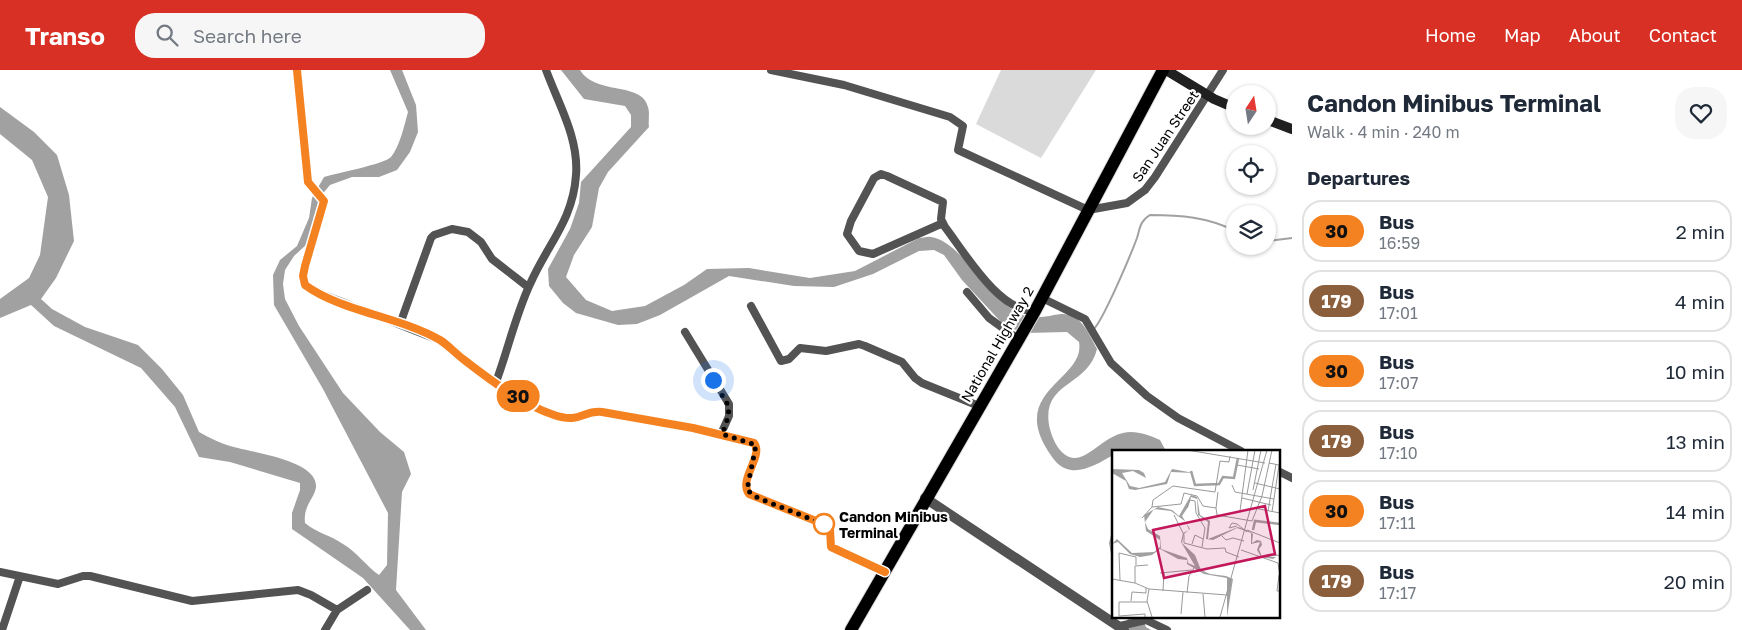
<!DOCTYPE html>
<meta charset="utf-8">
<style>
body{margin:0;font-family:"Golos Text",sans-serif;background:#f6f6f7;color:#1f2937;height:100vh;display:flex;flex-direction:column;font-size:19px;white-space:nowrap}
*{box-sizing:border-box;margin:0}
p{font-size:16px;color:#747a83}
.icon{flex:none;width:28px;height:28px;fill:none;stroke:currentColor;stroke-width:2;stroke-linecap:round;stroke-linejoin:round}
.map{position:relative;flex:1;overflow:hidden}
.panel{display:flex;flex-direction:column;background:#fff;width:450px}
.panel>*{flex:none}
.badge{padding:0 10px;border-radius:16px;font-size:18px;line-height:32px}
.needle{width:32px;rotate:12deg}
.fabs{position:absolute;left:1226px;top:15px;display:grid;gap:10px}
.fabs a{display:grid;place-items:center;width:50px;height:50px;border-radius:50%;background:#fff;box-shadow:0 1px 4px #0004;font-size:25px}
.you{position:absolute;width:25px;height:25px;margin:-12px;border:4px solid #fff;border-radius:50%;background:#1a73e8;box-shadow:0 0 0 8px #1a73e833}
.map>.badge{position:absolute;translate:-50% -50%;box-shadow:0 0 0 2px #fff}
h2{padding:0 15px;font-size:19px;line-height:45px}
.round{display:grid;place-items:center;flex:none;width:52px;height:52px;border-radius:20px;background:#f6f6f7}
.overview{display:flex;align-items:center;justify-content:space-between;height:85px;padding:0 15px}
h1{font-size:24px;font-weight:700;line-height:38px}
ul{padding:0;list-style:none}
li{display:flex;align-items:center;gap:15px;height:62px;margin:0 10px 8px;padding:0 5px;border:2px solid #e0e1e3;border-radius:20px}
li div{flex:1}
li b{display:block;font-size:19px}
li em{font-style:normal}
li .badge{min-width:55px;font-weight:700;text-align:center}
header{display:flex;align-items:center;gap:30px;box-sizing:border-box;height:70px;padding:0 25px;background:#d93025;color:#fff}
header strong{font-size:24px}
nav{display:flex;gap:28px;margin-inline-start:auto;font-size:18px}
.search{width:350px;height:45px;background:#f6f6f7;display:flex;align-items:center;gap:12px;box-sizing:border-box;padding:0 18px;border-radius:20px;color:#747a83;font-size:19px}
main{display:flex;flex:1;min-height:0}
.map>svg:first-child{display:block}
.green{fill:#dadada}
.water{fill:#a1a1a1}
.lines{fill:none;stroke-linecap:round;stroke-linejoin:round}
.stream{stroke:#a1a1a1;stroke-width:2}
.primary-casing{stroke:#dbdbdb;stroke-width:14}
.minor{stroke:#535353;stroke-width:8}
.tertiary{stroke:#535353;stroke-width:10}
.secondary{stroke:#202020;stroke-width:10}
.primary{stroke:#000;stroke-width:12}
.line-casing{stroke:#fff;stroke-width:11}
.line{stroke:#f58220;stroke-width:8}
.walk{stroke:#000;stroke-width:5;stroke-dasharray:0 9}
.stop-dot{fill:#fff;stroke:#f58220;stroke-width:2.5}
.labels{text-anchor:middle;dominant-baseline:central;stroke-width:4.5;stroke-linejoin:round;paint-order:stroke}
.street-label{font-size:14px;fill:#000;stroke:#fff}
.stop-label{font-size:14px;font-weight:bold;fill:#000;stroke:#fff;text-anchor:start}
.inset-river{fill:none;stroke:#a1a1a1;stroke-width:2.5}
.inset-road{fill:none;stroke:#999;stroke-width:1}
.view{fill:#c2185b;fill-opacity:0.15;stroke:#c2185b;stroke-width:2.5}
.inset-edge{fill:none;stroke:#000;stroke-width:2.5}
</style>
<header>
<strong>Transo</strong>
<div class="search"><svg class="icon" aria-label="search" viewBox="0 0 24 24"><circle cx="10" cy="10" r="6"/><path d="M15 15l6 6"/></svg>Search here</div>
<nav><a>Home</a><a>Map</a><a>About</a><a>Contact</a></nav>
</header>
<main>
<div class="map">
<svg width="1292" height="560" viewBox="0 0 1292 560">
<rect width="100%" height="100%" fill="#fff"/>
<path class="green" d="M1001,0h95l-55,88 -65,-34z"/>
<path class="water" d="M390,0h12l14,35 2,27 -8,20 -13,18 -18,7h-27l-22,8 -10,12v14l-13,33 -13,12 -9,14 -2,14 2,15 14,27 44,67 37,39 24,20 7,22 -9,18 -6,98 30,40h-16l-47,-52 -71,-49v-16l8,-23v-7l-70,-21 -31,-5 -24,-50 -34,-39 -87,-42 -23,-21 -31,13v-19l29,-21 11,-23 8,-58 -16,-37 -32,-26v-27l34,25 23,23 12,40 5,46 -18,37 -15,21 11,10 33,18 53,18 24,24 21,26 16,37c12,7 25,13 39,16 18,5 80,13 78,39 -1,11 -13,18 -11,36 12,10 25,12 38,21 14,8 23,22 36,31l8,-10 1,-52 -65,-124 -49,-84 -1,-30 7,-15 17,-14 12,-28 3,-20 12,-21c13,-4 61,-13 67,-20 9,-11 13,-31 17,-45z
M561,0h19c16,26 62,11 68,37 2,6 0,14 1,20l-41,45 -9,16 -7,39 -18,28 -8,22 20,23 26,11 33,-5 39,-21 23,-16 42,-1 61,10 45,-7 64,-33c4,0 8,-2 12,-1 28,3 60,62 88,77 4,2 11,2 15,3 9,1 18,-2 27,-3 20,-1 28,20 36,35 -9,38 -55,32 -48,76 3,15 14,40 34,31 14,-7 25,-20 40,-23 12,-3 26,2 37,7l6,11 -40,-2 -13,2v4c-12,7 -28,17 -42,15 -12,-2 -17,-10 -23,-19 -39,-61 38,-71 31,-109l-12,-10 -41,1 -16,-5 -9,-6 -39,-42 -18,-25 -10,-5 -15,1 -46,23 -39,13 -40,-1 -65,-10 -69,39 -23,9 -19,1 -42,-12 -13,-10 -14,-17 -1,-17 22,-40 9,-26 2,-21 50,-55v-12l-6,-9 -41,-7z
M1113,457v38l-4,-22z
M1127,546h15l4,11 5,3h-22z"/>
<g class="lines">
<path class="stream" d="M1268,171l24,-3
M1093,260c10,-9 38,-76 44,-92 3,-10 3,-17 13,-23 30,0 58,2 85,16"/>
<defs>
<path id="primary" d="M851,560l184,-319 128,-241"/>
</defs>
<use href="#primary" class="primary-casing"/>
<path class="minor" d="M297,0l11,112 16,19 -19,65 -2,10 2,9 19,10 115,45 44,34 59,37 30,8 23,-8 7,1 91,16 61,15c9,11 -15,37 -5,51l77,31 4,4 1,18 54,25
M771,0l73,15 106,32 13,9 -5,24 130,60 39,-7 18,-13 10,-13 68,-107
M943,153l-70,31 -14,-3 -12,-17 4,-13 23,-43 7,-4 6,2 56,26 -2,17 4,8c20,26 54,85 90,84
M967,222l22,26 29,21
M1042,228l43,21 26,44 36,33 31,22 63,33
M751,236l30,55 8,-2 11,-11 26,3 33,-7 6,2 37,16 13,16 7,5 57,23
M400,254l31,-86 3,-3 18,-6 16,3 13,10 11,17 36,28
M685,262l44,72v12l-8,18
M496,312c12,-32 20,-69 35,-100 17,-38 42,-62 45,-107 3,-37 -18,-72 -30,-105
M1278,401l14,7
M0,502l58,12 25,-8h7l102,25 106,-11 13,5 26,15
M1120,556l26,-6 21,10
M2,560l18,-54
M325,560l12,-20 30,-20"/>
<path class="tertiary" d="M925,428l199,132"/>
<path class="secondary" d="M1166,0l48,29 21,9
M1268,50l24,9"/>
<use href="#primary" class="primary"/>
</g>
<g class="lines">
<defs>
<path id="line" d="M297,0l11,112 16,19 -19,65 -2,10 2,9c35,26 96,32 135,55 8,5 15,13 23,19 27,21 59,45 91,56 27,9 28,-5 48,-3l91,16 61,15c10,13 -16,36 -5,51l77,31 4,4 1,18 54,25"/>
</defs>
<use href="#line" class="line-casing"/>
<use href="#line" class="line"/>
<path class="walk" d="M713,310c14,27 22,22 9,54l34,11 -9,45 11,8 68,27 -2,-1"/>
</g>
<circle class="stop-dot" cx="824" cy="454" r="10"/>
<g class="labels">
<g class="street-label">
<text transform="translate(1165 66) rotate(-56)">San Juan Street</text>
<text transform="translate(997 274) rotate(-60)">National Highway 2</text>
</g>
<g class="stop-label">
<text x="839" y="446">Candon Minibus<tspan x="839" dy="16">Terminal</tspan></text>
</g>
</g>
<g transform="translate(1112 380)">
<rect width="168" height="168" fill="#fff"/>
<path d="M0,19l27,1 5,3 2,5 -13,-7 -11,2 8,13 9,2 26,-6 7,-13 22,4 -23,-1 -4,12 -32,6 -6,-1 -3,-8 -14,-8zM79,45l6,2 3,18 10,6 -2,18 30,-12 11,4 4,3 -1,9 5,-3 4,1 1,4 -3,4 3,8h14l-3,2 -12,-2 -4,-7 3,-8 -9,2v-11l-14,-5 -24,12 -7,-1 2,-17 -10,-7 -1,-16 -6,-2 -3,10 -6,9 8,13 -6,5 -2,9 13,12 6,15 9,4 16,2 7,3 -6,38v-39l-23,-4 -17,-10v-4l-9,-1 -18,-10 -8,6 -12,2 -10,-3 -12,-12 -6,2 5,-5 15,14 22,-1 6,-5v-7l-14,-9 -2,-16 14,-8 14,3 7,6zM42,59l17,2 15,11 3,8 -6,3 -2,9 14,24 -7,-3 -1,-5 -26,-9 -1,-13 -12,-7 -3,-7z" fill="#a1a1a1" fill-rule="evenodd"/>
<path class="inset-river" d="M79,21l4,14 24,-1 4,-7 11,1 4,-20M141,80l2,-9 25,3"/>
<path class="inset-road" d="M75,0l78,13M157,13l10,2 -7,47M125,15l22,4M143,33l25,6M120,35l3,7 39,7M141,40l8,-40M135,44l8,-44M130,48l29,7M40,57l1,-7 20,-14 42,6 5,-31 9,1 1,-6M75,58l3,-8 5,1 1,12 9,15 -3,19M104,58l2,-16M142,58l26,5M128,61l8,-61M156,61l8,-47M62,65l10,20v8l23,6 18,-1 1,4 13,5M30,68l10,-11 29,-3 3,-11 13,3 6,10 13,2 1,7 35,6 10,-25 10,-46M125,76l-8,2 3,-5 5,1 10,8M135,80l33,13M110,86l4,4 7,-2 11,3M80,94l3,-9 8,4M129,100l37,13 2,13M149,107l19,-2M48,123l32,-3M167,125l-2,16h3M0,129l23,4 14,6 78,6M8,130l-1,-27 17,4v8M23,133v-17l13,-1M37,139l-2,12 5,16M51,141l1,-18M75,143l2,-17 5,-8M91,144l2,23M19,151l1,-9 14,1v-5M69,164l2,-22M33,167v-3l-26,2v-14h28M108,167l47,-167"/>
<path class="view" d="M153,56l10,48 -111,24 -11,-48z"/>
<rect width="168" height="168" class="inset-edge"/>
</g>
</svg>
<div class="fabs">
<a><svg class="needle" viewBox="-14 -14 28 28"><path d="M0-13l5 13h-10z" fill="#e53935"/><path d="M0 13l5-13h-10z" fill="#747a83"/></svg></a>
<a><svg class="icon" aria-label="locate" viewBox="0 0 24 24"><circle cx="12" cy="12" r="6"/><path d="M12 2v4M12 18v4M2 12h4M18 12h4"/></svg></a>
<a><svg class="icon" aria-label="layers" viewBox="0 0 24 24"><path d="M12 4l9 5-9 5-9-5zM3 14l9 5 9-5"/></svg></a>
</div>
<div class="you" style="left:713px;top:310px"></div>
<b class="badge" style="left:518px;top:326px;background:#f58220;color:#111">30</b>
</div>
<section class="panel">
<div class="overview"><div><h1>Candon Minibus Terminal</h1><p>Walk · 4 min · 240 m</p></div><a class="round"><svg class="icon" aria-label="heart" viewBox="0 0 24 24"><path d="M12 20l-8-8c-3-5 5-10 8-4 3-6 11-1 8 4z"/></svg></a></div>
<h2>Departures</h2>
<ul>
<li><span class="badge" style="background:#f58220;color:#111">30</span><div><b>Bus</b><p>16:59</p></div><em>2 min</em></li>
<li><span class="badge" style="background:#8b5e3c;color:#fff">179</span><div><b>Bus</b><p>17:01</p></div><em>4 min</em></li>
<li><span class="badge" style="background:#f58220;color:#111">30</span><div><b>Bus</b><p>17:07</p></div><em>10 min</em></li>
<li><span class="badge" style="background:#8b5e3c;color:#fff">179</span><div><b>Bus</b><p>17:10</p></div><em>13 min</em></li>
<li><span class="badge" style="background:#f58220;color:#111">30</span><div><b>Bus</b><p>17:11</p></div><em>14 min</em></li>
<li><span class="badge" style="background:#8b5e3c;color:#fff">179</span><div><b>Bus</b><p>17:17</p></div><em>20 min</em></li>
</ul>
</section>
</main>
